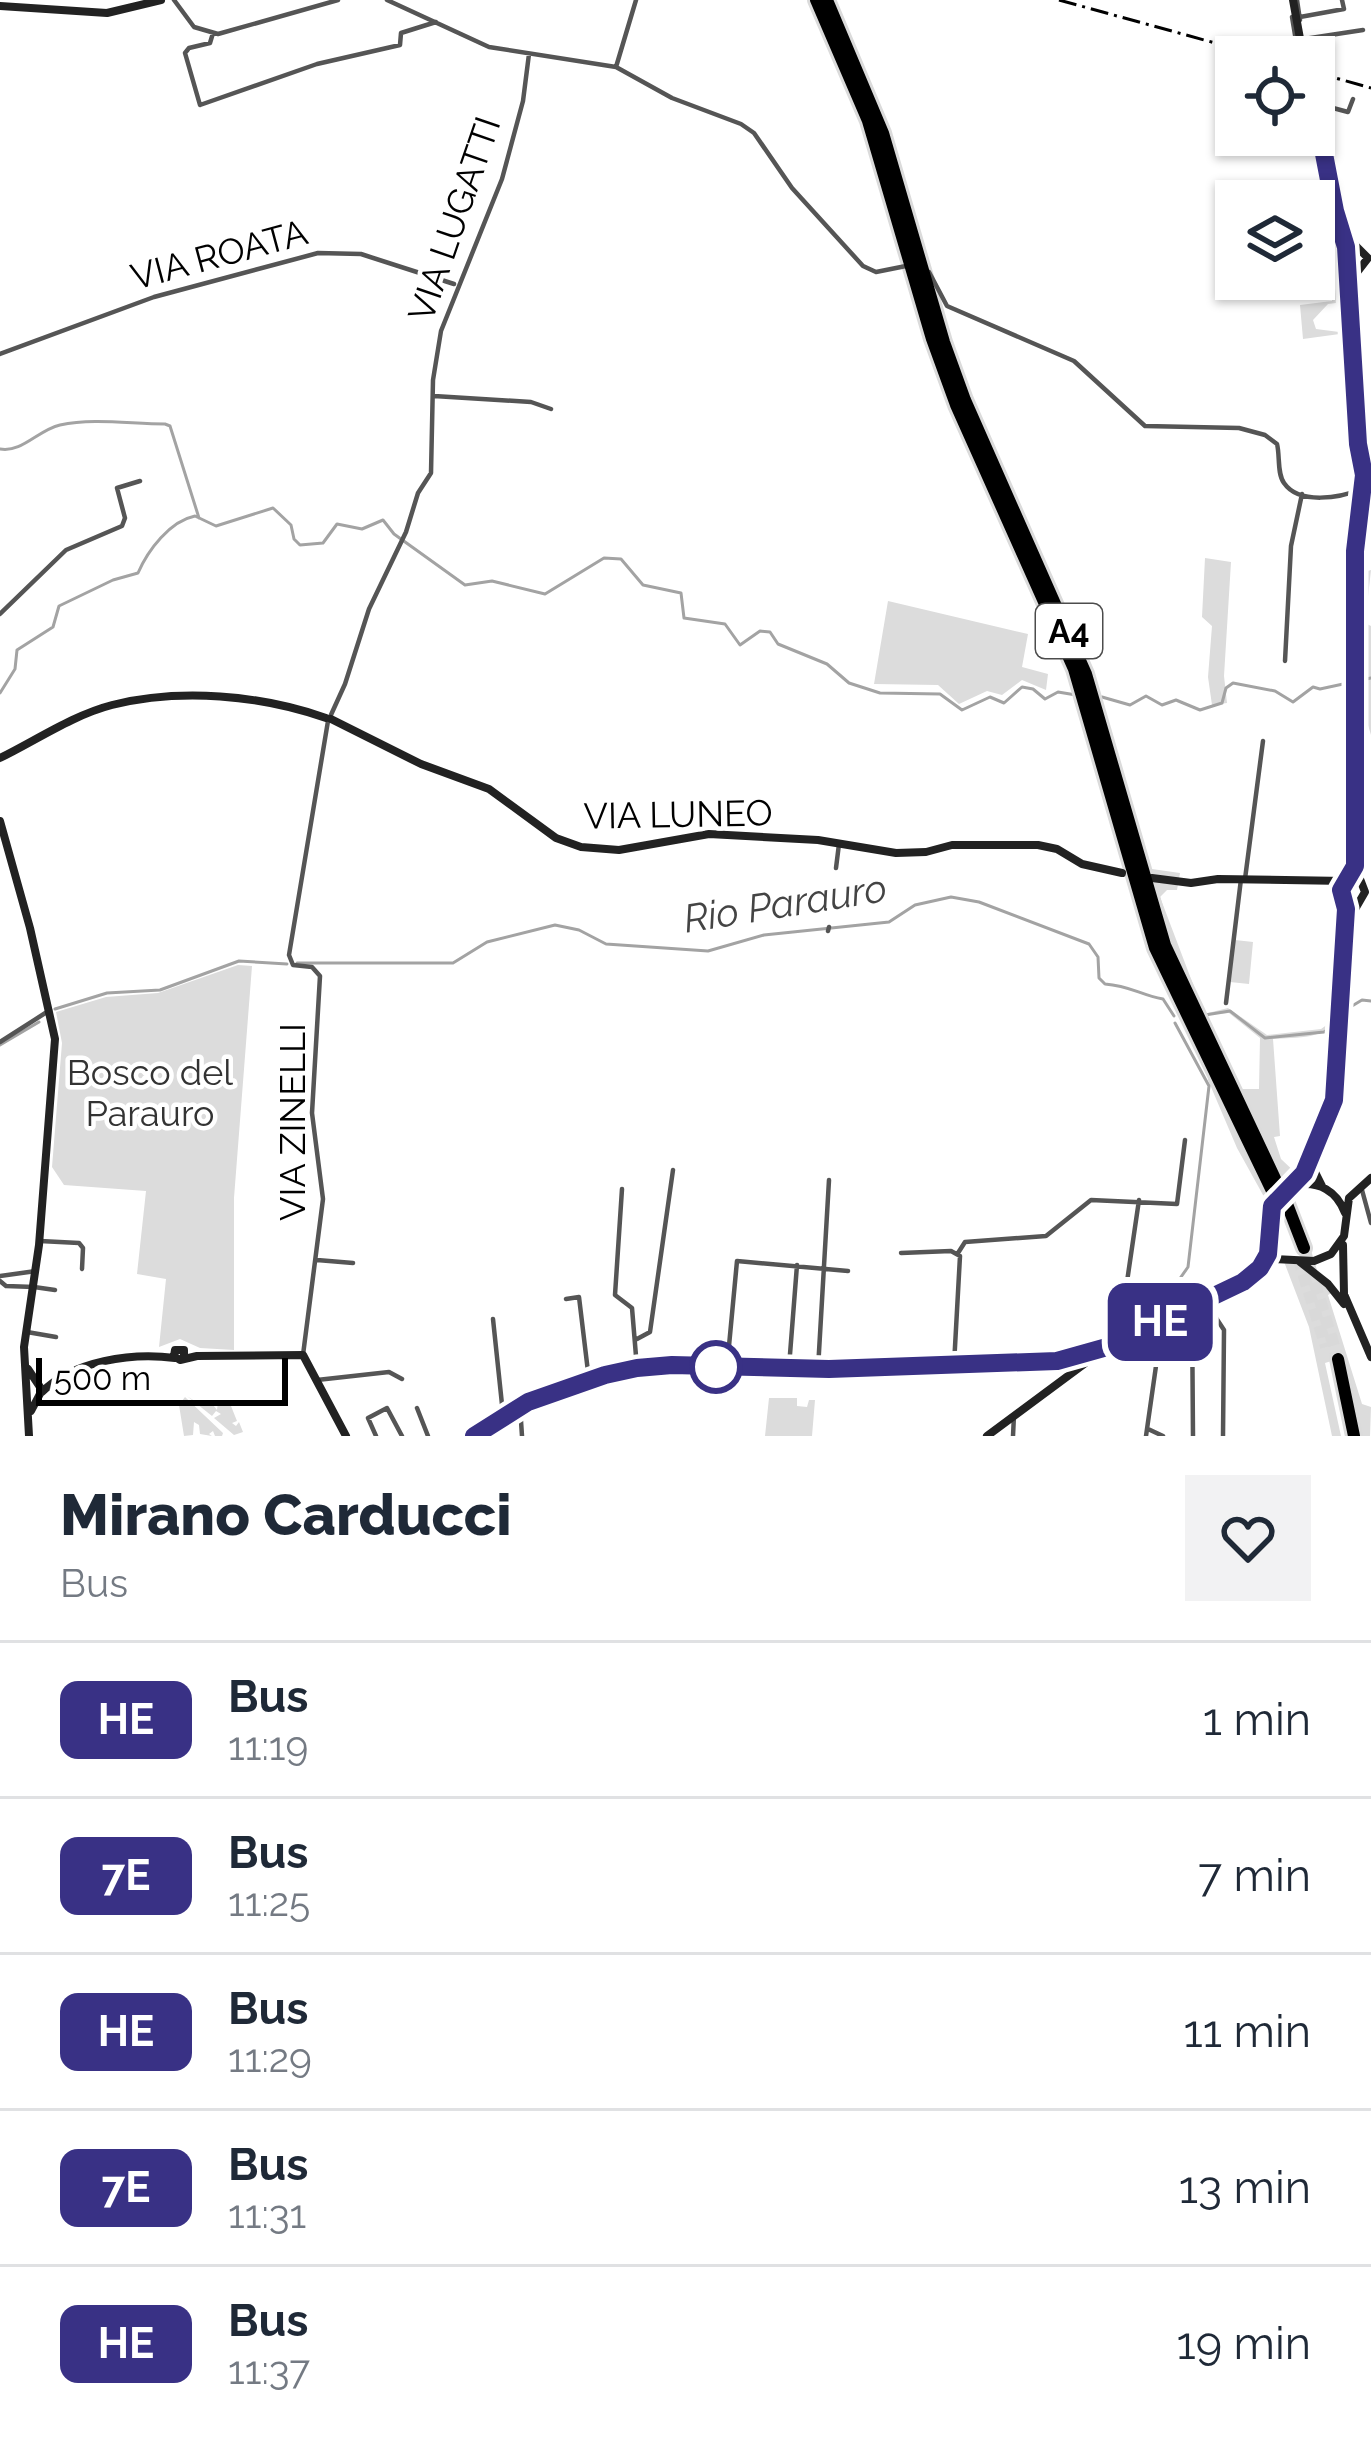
<!DOCTYPE html>
<html lang="it">
<style>
body{margin:0;font-family:Raleway,sans-serif;background:#f2f2f3;color:#1f2937;height:100vh;display:flex;flex-direction:column;font-size:45px;white-space:nowrap}
*{box-sizing:border-box;margin:0}
p{font-size:39px;color:#747a83}
.icon{flex:none;width:66px;height:66px;fill:none;stroke:currentColor;stroke-width:2;stroke-linecap:round;stroke-linejoin:round}
.map{position:relative;height:1436px;overflow:hidden}
.details{display:flex;flex-direction:column;background:#fff;flex:1}
.details>*{flex:none}
.badge{padding:0 24px;border-radius:18px;font-size:42px;line-height:78px}
.tools{position:absolute;left:1215px;top:36px;display:grid;gap:24px}
.tools a{display:grid;place-items:center;width:120px;height:120px;border-radius:0px;background:#fff;box-shadow:0 3px 9px #0004;font-size:60px}
.scale{position:absolute;left:36px;bottom:30px;width:252px;box-sizing:border-box;padding-left:12px;border:6px solid #000;border-top:0;font-size:33px;line-height:42px;white-space:nowrap;color:#000;-webkit-text-stroke:9px #fff;paint-order:stroke}
.map>.badge{position:absolute;translate:-50% -50%;box-shadow:0 0 0 6px #fff}
.round{display:grid;place-items:center;flex:none;width:126px;height:126px;border-radius:0px;background:#f2f2f3}
.summary{display:flex;align-items:center;justify-content:space-between;height:204px;padding:0 60px}
h1{font-size:57px;font-weight:800;line-height:90px}
ul{padding:0;list-style:none}
li{display:flex;align-items:center;gap:36px;height:156px;padding:0 60px;border-top:3px solid #e0e1e3}
li div{flex:1}
li b{display:block;font-size:45px}
li em{font-style:normal}
li .badge{min-width:132px;font-weight:700;text-align:center}
.map>svg:first-child{display:block}
.green{fill:#dcdcdc}
.lines{fill:none;stroke-linecap:round;stroke-linejoin:round}
.stream{stroke:#a3a3a3;stroke-width:3}
.highway-tunnel{stroke:#d9d9d9;stroke-width:12;stroke-dasharray:12 6;stroke-linecap:butt}
.highway-casing{stroke:#dbdbdb;stroke-width:18}
.street{stroke:#555;stroke-width:4.5}
.secondary{stroke:#222;stroke-width:8}
.highway{stroke:#000;stroke-width:12}
.rail{stroke:#000;stroke-width:3;stroke-dasharray:18 6 3 6;stroke-linecap:butt}
.line-casing{stroke:#fff;stroke-width:27}
.line{stroke:#393185;stroke-width:18}
.stop-dot{fill:#fff;stroke:#393185;stroke-width:6}
.labels{text-anchor:middle;dominant-baseline:central;stroke-width:9;stroke-linejoin:round;paint-order:stroke}
.shield{fill:#fff;stroke:#4c4c4c;stroke-width:3}
.shield-label{font-size:33px;font-weight:bold;fill:#000}
.street-label{font-size:36px;fill:#000;stroke:#fff}
.park-label{font-size:36px;fill:#333;stroke:#fff}
.water-label{font-size:39px;font-style:italic;fill:#444;stroke:#fff}
</style>
<div class="map">
<svg width="1371" height="1436" viewBox="0 0 1371 1436">
<rect width="100%" height="100%" fill="#fff"/>
<path class="green" d="M1337,234l7,68 -16,2 -15,16 3,9 31,4 -44,6 -3,-34 32,-4 -6,-66z
M1205,558l26,4 -7,114 3,27 -15,2 -4,-28 4,-51 -10,-9z
M1371,570l-6,53 6,3v109l-10,-33 -3,-113v-15z
M888,601l140,33 -6,33 26,7 -2,16 -24,-10 -20,15 -15,-4 -28,13 -21,-19 -64,-1z
M1145,868l35,5 -3,17h-10l-7,7 39,103 -1,11z
M1235,940l18,2 -4,42 -19,-2z
M238,965l14,1 -18,232v152l-34,-2 -20,-9 -21,8 7,-68 -29,-5 9,-83 -82,-6 -12,-18 10,-124 -6,-31 50,-15 52,-4z
M1228,1008l39,27 54,-6 17,-12c-10,23 -42,20 -65,22l7,97 -6,1 7,22 17,16 -30,29 -31,-56 -29,-68 3,-52 30,61h18l1,-51 -31,-25 -29,2z
M1283,1259l24,10 26,23 -5,3 34,109 9,3 -1,29h-12l-17,-78 -16,5 16,73h-9l-23,-109z
M187,1396l9,6 14,-1 7,9 1,-8 11,-1 8,20 -5,2 4,3 3,-4 4,10 -9,3 -20,-17 7,-4 -5,-3 -4,5z
M185,1397l38,36 -1,3h-7l-2,-5 -4,3 3,2 -12,-2 -1,-9 -5,-3 -1,13 -9,1 -5,-31z
M769,1398h28v8l10,1 2,-7h6l-3,36h-47z"/>
<g class="lines">
<path class="stream" d="M0,449c22,4 38,-19 60,-24 33,-7 71,-1 105,-1l5,2 29,92
M0,693l15,-24 2,-19 36,-23 6,-21 54,-26 25,-7c10,-23 32,-52 57,-57l21,10 57,-18 18,17 3,14 6,6 23,-2 14,-19 25,5 21,-9 11,14 71,51 27,-4 53,13 59,-36 17,1 22,26 38,8 3,25 41,6 15,21 20,-14 10,1 8,12 49,20 22,19 31,10 60,1 22,16 28,-13 14,6 18,-16 11,2 12,10 13,-7 18,3
M1102,697l28,8 16,-9 16,9 14,-5 24,10 22,-7 4,-15 7,-5 42,8 18,11 20,-15 7,2 51,-11
M297,963h156l34,-21 68,-17 24,5 27,14 102,7 56,-16 125,-13 26,-17 36,-8 28,5 110,42 9,13 1,21 6,6c26,2 35,11 58,15l11,17
M1352,1006l10,-6 9,1
M55,1009l52,-16 53,-3 79,-29 48,3
M1205,1015l25,-4 35,27 59,-6 12,-8
M0,1045l39,-23
M1174,1287l14,-20 21,-181 -34,-63"/>
<path class="highway-tunnel" d="M1304,1248l34,111
M1298,1257l28,90"/>
<defs>
<path id="highway" d="M816,0l52,121 64,218 24,66 118,264 81,279 117,243
M827,0l56,133 61,209 21,58 121,274 79,271 114,242
M1287,1204l17,44
M1338,1359l16,77"/>
</defs>
<use href="#highway" class="highway-casing"/>
<path class="street" d="M174,0l20,27 24,7 120,-34
M387,0l102,47 127,20 56,31 69,26 13,9 38,55 71,78 13,6 30,-6
M1297,0l3,20
M1292,17l5,30
M1300,17l44,-8 -2,-9
M213,33l-3,10 -21,5 -4,5 15,52 117,-41 83,-19 1,-12 35,-11
M1304,39l59,-9
M1301,46l4,6 -6,4 -4,-5z
M616,67l20,-67
M1318,104l30,8 5,-13
M929,272l18,34 127,55 71,65 94,2 26,7 12,9c3,11 0,30 7,39 15,22 57,15 76,6
M0,354l154,-57 164,-44 43,1 93,30
M434,396l97,6 20,7
M0,614l66,-64 56,-24 3,-8 -8,-30 23,-7
M1285,661l6,-115 11,-52
M330,717l15,-33 24,-75 37,-77 12,-39 13,-20 2,-93 8,-49 61,-152 21,-78 6,-47
M836,868l3,-24
M1245,879l18,-138
M828,931l1,-4
M1226,1003l15,-124
M0,1042l50,-32
M622,1189l-7,106 17,13 5,60
M1362,1190l9,33
M40,1241l39,2 4,5 -1,21
M901,1253l50,-2 9,5 -6,109
M958,1253l7,-11 81,-6 45,-36 86,4 8,-64
M317,1260l36,3
M0,1276l36,-5
M0,1281l6,5 28,1
M34,1287l21,3
M566,1299l13,-2 10,83
M1205,1301l19,29 -1,106
M1192,1307l1,129
M493,1319l10,95
M27,1332l29,5
M1125,1337l-2,-28 16,-109
M637,1339l13,-7 23,-162
M303,1355l20,-156 -11,-86 8,-137 -8,-9 -19,-2 -4,-10 39,-234
M727,1367l10,-106 111,10
M789,1367l8,-102
M818,1369l11,-189
M317,1380l72,-8 13,7
M520,1406l2,30
M417,1408l11,28
M1148,1429l15,7
M376,1436l-8,-18 19,-10 15,28
M1013,1436l1,-21
M1146,1436l10,-70 -5,-40"/>
<path class="secondary" d="M1293,0l8,44
M0,6l107,7 54,-13
M1314,103l21,108 12,36 11,197 6,30 -9,77v315l10,26 -11,19 -6,22
M1345,235l23,23 -17,22
M331,719l90,45 68,25 67,49 25,9 38,3 90,-16 109,6 78,13 30,-1 26,-7h86l19,4 25,15 40,9
M0,758c35,-17 73,-43 112,-53 68,-17 149,-10 214,13
M0,821l30,107 25,111 -16,206 -15,102 5,89
M1152,878l39,5 27,-4 128,2
M1314,1155v15l8,16
M1296,1185c23,-4 41,6 49,28
M1343,1245l1,49 27,63
M1264,1261l6,-12 1,-41c8,-15 24,-20 32,-34 44,-71 55,-206 38,-285l14,-22
M1299,1261l29,23 16,20
M184,1358v-8h-9l-1,6 6,4 17,-4 106,-1 43,81
M28,1369l14,21 -11,21
M42,1392c31,-31 90,-40 133,-34
M474,1436c130,-97 276,-64 427,-69 43,-1 86,-3 129,-4 18,-1 37,-5 55,-3
M987,1436l120,-89 128,-61 39,-27 40,2 17,-7 13,-18 5,-38 22,-20"/>
<use href="#highway" class="highway"/>
<path class="rail" d="M1059,0l207,57
M1314,72l57,16"/>
</g>
<g class="lines">
<defs>
<path id="line" d="M474,1436l54,-34 77,-27 32,-7 35,-3 157,4 228,-8 50,-14 136,-65 17,-14 8,-14 4,-48 32,-33 30,-73 12,-191 -5,-19 14,-24v-315l9,-76 -6,-31 -12,-197 -11,-36 -21,-109"/>
</defs>
<use href="#line" class="line-casing"/>
<use href="#line" class="line"/>
</g>
<circle class="stop-dot" cx="716" cy="1367" r="24"/>
<g class="labels">
<rect class="shield" x="1036" y="604" width="66" height="54" rx="9"/>
<g class="shield-label">
<text x="1069" y="631">A4</text>
</g>
<g class="street-label">
<text transform="translate(454 219) rotate(-71)">VIA LUGATTI</text>
<text transform="translate(219 254) rotate(-15)">VIA ROATA</text>
<text transform="translate(678 814) rotate(-1)">VIA LUNEO</text>
<text transform="translate(292 1122) rotate(-90)">VIA ZINELLI</text>
</g>
<g class="park-label">
<text x="150" y="1072">Bosco del<tspan x="150" dy="41">Parauro</tspan></text>
</g>
<g class="water-label">
<text transform="translate(785 903) rotate(-9)">Rio Parauro</text>
</g>
</g>
</svg>
<div class="tools">
<a><svg class="icon" aria-label="locate" viewBox="0 0 24 24"><circle cx="12" cy="12" r="6"/><path d="M12 2v4M12 18v4M2 12h4M18 12h4"/></svg></a>
<a><svg class="icon" aria-label="layers" viewBox="0 0 24 24"><path d="M12 4l9 5-9 5-9-5zM3 14l9 5 9-5"/></svg></a>
</div>
<div class="scale">500 m</div>
<b class="badge" style="left:1160px;top:1322px;background:#393185;color:#fff">HE</b>
</div>
<section class="details">
<div class="summary"><div><h1>Mirano Carducci</h1><p>Bus</p></div><a class="round"><svg class="icon" aria-label="heart" viewBox="0 0 24 24"><path d="M12 20l-8-8c-3-5 5-10 8-4 3-6 11-1 8 4z"/></svg></a></div>
<ul>
<li><span class="badge" style="background:#393185;color:#fff">HE</span><div><b>Bus</b><p>11:19</p></div><em>1 min</em></li>
<li><span class="badge" style="background:#393185;color:#fff">7E</span><div><b>Bus</b><p>11:25</p></div><em>7 min</em></li>
<li><span class="badge" style="background:#393185;color:#fff">HE</span><div><b>Bus</b><p>11:29</p></div><em>11 min</em></li>
<li><span class="badge" style="background:#393185;color:#fff">7E</span><div><b>Bus</b><p>11:31</p></div><em>13 min</em></li>
<li><span class="badge" style="background:#393185;color:#fff">HE</span><div><b>Bus</b><p>11:37</p></div><em>19 min</em></li>
</ul>
</section>
